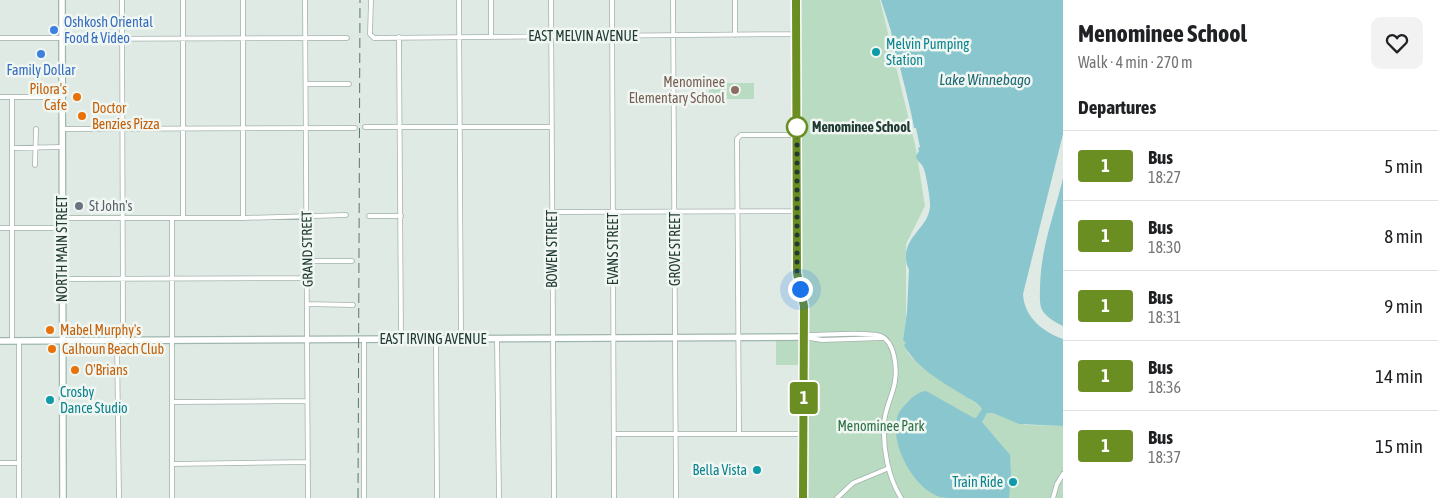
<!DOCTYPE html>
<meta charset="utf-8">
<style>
body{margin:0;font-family:"Asap Condensed",sans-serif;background:#f2f2f2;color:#202124;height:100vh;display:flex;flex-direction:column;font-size:19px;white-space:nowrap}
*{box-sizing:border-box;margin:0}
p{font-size:16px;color:#757577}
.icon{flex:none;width:28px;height:28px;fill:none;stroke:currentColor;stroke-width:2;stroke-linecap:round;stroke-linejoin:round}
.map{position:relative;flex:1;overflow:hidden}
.panel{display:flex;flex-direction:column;background:#fff;width:375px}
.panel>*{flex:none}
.badge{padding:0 10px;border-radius:4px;font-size:18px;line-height:32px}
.you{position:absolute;width:25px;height:25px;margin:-12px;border:4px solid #fff;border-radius:50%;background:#1a73e8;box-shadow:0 0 0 8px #1a73e833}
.map>.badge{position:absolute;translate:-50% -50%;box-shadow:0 0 0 2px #fff}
h2{padding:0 15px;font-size:19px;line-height:45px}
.round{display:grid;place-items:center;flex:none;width:52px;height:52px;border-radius:10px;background:#f2f2f2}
.headline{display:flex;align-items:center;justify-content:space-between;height:85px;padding:0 15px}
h1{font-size:24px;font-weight:700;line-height:38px}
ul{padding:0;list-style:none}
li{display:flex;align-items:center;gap:15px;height:70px;padding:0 15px;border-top:1px solid #e0e0e0}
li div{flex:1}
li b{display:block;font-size:19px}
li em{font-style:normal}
li .badge{min-width:55px;font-weight:700;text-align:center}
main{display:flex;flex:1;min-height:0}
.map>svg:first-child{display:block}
.green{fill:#b9dbc1}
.water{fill:#89c6ce}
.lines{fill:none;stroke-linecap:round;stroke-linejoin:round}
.street-casing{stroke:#a3b2ac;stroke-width:5.5}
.secondary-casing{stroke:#9fb6ad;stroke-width:8}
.street{stroke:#fff;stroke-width:4}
.secondary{stroke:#fff;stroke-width:5.5}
.rail{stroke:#5b766e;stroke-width:1;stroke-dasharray:10 5;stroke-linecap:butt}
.line-casing{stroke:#fff;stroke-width:11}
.line{stroke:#6b8e23;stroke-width:8}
.walk{stroke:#213a33;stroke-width:5;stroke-dasharray:0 9}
.shop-dot{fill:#3f7fe0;stroke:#f0f7f3;stroke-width:2}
.culture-dot{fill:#0f9aa8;stroke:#f0f7f3;stroke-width:2}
.education-dot{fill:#8d6e63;stroke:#f0f7f3;stroke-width:2}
.food-dot{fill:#e8710a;stroke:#f0f7f3;stroke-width:2}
.stop-dot{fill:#fff;stroke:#6b8e23;stroke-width:2.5}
.worship-dot{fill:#6b7280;stroke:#f0f7f3;stroke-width:2}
.labels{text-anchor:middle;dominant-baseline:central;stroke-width:5;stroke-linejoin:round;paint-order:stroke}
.shop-label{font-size:14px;fill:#366cbe;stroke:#f0f7f3;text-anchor:start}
.street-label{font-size:14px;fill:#213a33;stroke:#f0f7f3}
.culture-label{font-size:14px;fill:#0d838f;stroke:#f0f7f3;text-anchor:start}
.education-label{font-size:14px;fill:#785e54;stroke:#f0f7f3;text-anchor:end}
.food-label{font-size:14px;fill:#c56008;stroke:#f0f7f3;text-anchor:start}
.stop-label{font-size:14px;font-weight:bold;fill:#213a33;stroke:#f0f7f3;text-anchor:start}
.worship-label{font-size:14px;fill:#5b616d;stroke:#f0f7f3;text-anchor:start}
.park-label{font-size:14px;fill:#2d7045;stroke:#f0f7f3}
.water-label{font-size:15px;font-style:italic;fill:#1d6874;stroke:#f0f7f3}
</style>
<main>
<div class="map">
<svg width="1063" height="498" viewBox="0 0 1063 498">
<rect width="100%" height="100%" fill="#e0eae5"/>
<path class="green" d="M800,0h80l36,149 9,57 -19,38v75l-3,20 3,1 2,13 4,5 69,49 44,18 38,1v72h-256v-199l-5,-22 -1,-13z
M709,83h16v16h-16z
M727,83h27v16h-27z
M804,337v28h-28v-27z"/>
<path class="water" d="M881,0h182v134l-40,160c1,23 20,38 40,45v87l-44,-2 -26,-11h-6l-5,9 28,33 1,20 -2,23c-17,0 -33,0 -50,0 -6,0 -14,0 -19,-1 -27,-8 -52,-56 -42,-82 2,-5 5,-8 9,-12 5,-6 11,-11 19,-12l48,27h2l6,-9c-4,-7 -15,-11 -22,-16 -20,-12 -45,-27 -56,-48l2,-2 -3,-3 4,-28 2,-43c-3,-5 -3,-9 -3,-14 1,-20 22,-28 24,-48 1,-6 -4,-32 -6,-38 -2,-6 -7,-7 -8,-13l3,-5 -1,-3 2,-1 -4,-19h-2c-4,-24 -11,-46 -16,-70l-3,-4 -4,-23z
M1063,178v148c-8,-4 -16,-8 -21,-16 -3,-6 -2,-17 -2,-23 1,-41 14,-71 23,-109z"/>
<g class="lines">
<defs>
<path id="street" d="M122,0l1,341
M183,0v218
M305,0l3,498
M371,0l-1,34 4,4 422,-4
M459,0l2,339
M491,0v36
M551,0l3,498
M612,0l2,498
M673,0l3,498
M796,0l1,273 7,33 -1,192
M735,35v-35
M399,37l2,302
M0,38h62
M62,39l285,-1
M306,84h43
M0,97h62
M365,127h187
M62,129l293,-1
M12,148l50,-1
M35,165l1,-36
M552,212l245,-1
M369,216h32
M62,218h181l103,-3
M243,218v-218
M172,219v279
M0,228h62
M307,261h45
M62,279l245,-1
M307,304l46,1
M804,337l4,-2c15,0 62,-4 73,1 14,6 16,32 14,45 -2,15 -11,28 -11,44 -1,24 4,52 17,73
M804,337l18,3 61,-2
M436,339l1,159
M497,339l2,159
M364,340v158
M12,341v-244
M19,341v157
M117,341l2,157
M172,402l135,-1
M614,434h190
M739,434l-2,-295 4,-4h56
M0,463h19
M172,464l136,-2
M837,498l16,-15 36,-15
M1053,498l4,-14 6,-10"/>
<path id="secondary" d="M62,0l1,498
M0,341l804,-4"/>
</defs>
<use href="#street" class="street-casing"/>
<use href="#secondary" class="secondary-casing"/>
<use href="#street" class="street"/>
<use href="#secondary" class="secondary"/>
<path class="rail" d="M358,498l2,-498"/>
</g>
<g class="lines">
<defs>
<path id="line" d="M796,0l1,273 7,33 -1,192"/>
</defs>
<use href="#line" class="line-casing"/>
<use href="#line" class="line"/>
<path class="walk" d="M797,127v146l3,16"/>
</g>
<g class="shop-dot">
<circle cx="54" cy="30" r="5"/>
<circle cx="41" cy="54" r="5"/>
</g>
<g class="culture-dot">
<circle cx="876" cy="52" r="5"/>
<circle cx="50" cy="400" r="5"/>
<circle cx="757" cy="470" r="5"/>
<circle cx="1013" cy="482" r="5"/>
</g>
<circle class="education-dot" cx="735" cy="90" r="5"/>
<g class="food-dot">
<circle cx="77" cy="97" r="5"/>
<circle cx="82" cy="116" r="5"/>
<circle cx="50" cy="330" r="5"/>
<circle cx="52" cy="349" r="5"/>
<circle cx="75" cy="370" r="5"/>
</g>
<circle class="stop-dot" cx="797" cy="127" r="10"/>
<circle class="worship-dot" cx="79" cy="206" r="5"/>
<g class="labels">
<g class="shop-label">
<text x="64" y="22">Oshkosh Oriental<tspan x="64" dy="16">Food &amp; Video</tspan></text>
<text x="41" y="70" text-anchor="middle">Family Dollar</text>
</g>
<g class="street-label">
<text x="583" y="36">EAST MELVIN AVENUE</text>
<text transform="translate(62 249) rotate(-90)">NORTH MAIN STREET</text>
<text transform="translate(307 249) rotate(-91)">GRAND STREET</text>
<text transform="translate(552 249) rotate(-90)">BOWEN STREET</text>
<text transform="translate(613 249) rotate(-90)">EVANS STREET</text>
<text transform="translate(675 249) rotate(-90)">GROVE STREET</text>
<text x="433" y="339">EAST IRVING AVENUE</text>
</g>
<g class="culture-label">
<text x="886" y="44">Melvin Pumping<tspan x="886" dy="16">Station</tspan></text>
<text x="60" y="392">Crosby<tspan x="60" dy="16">Dance Studio</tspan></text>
<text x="747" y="470" text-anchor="end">Bella Vista</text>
<text x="1003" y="482" text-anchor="end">Train Ride</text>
</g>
<g class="education-label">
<text x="725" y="82">Menominee<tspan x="725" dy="16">Elementary School</tspan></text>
</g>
<g class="food-label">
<text x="67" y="89" text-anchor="end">Pilora's<tspan x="67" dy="16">Cafe</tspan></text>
<text x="92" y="108">Doctor<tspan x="92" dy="16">Benzies Pizza</tspan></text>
<text x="60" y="330">Mabel Murphy's</text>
<text x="62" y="349">Calhoun Beach Club</text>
<text x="85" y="370">O'Brians</text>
</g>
<g class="stop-label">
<text x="812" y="127">Menominee School</text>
</g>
<g class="worship-label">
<text x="89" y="206">St John's</text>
</g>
<g class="park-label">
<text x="881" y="426">Menominee Park</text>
</g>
<g class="water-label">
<text x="985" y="79">Lake Winnebago</text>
</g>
</g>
</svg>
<div class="you" style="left:800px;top:289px"></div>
<b class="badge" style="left:804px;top:398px;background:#6b8e23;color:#fff">1</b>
</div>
<section class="panel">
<div class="headline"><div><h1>Menominee School</h1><p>Walk · 4 min · 270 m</p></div><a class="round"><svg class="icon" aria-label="heart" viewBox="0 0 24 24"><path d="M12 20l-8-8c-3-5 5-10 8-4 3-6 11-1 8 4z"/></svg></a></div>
<h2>Departures</h2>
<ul>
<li><span class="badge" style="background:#6b8e23;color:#fff">1</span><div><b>Bus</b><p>18:27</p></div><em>5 min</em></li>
<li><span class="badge" style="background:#6b8e23;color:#fff">1</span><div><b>Bus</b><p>18:30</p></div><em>8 min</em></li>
<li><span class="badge" style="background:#6b8e23;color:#fff">1</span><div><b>Bus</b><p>18:31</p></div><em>9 min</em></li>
<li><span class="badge" style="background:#6b8e23;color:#fff">1</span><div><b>Bus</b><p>18:36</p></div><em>14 min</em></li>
<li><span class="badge" style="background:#6b8e23;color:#fff">1</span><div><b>Bus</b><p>18:37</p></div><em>15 min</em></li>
</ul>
</section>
</main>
